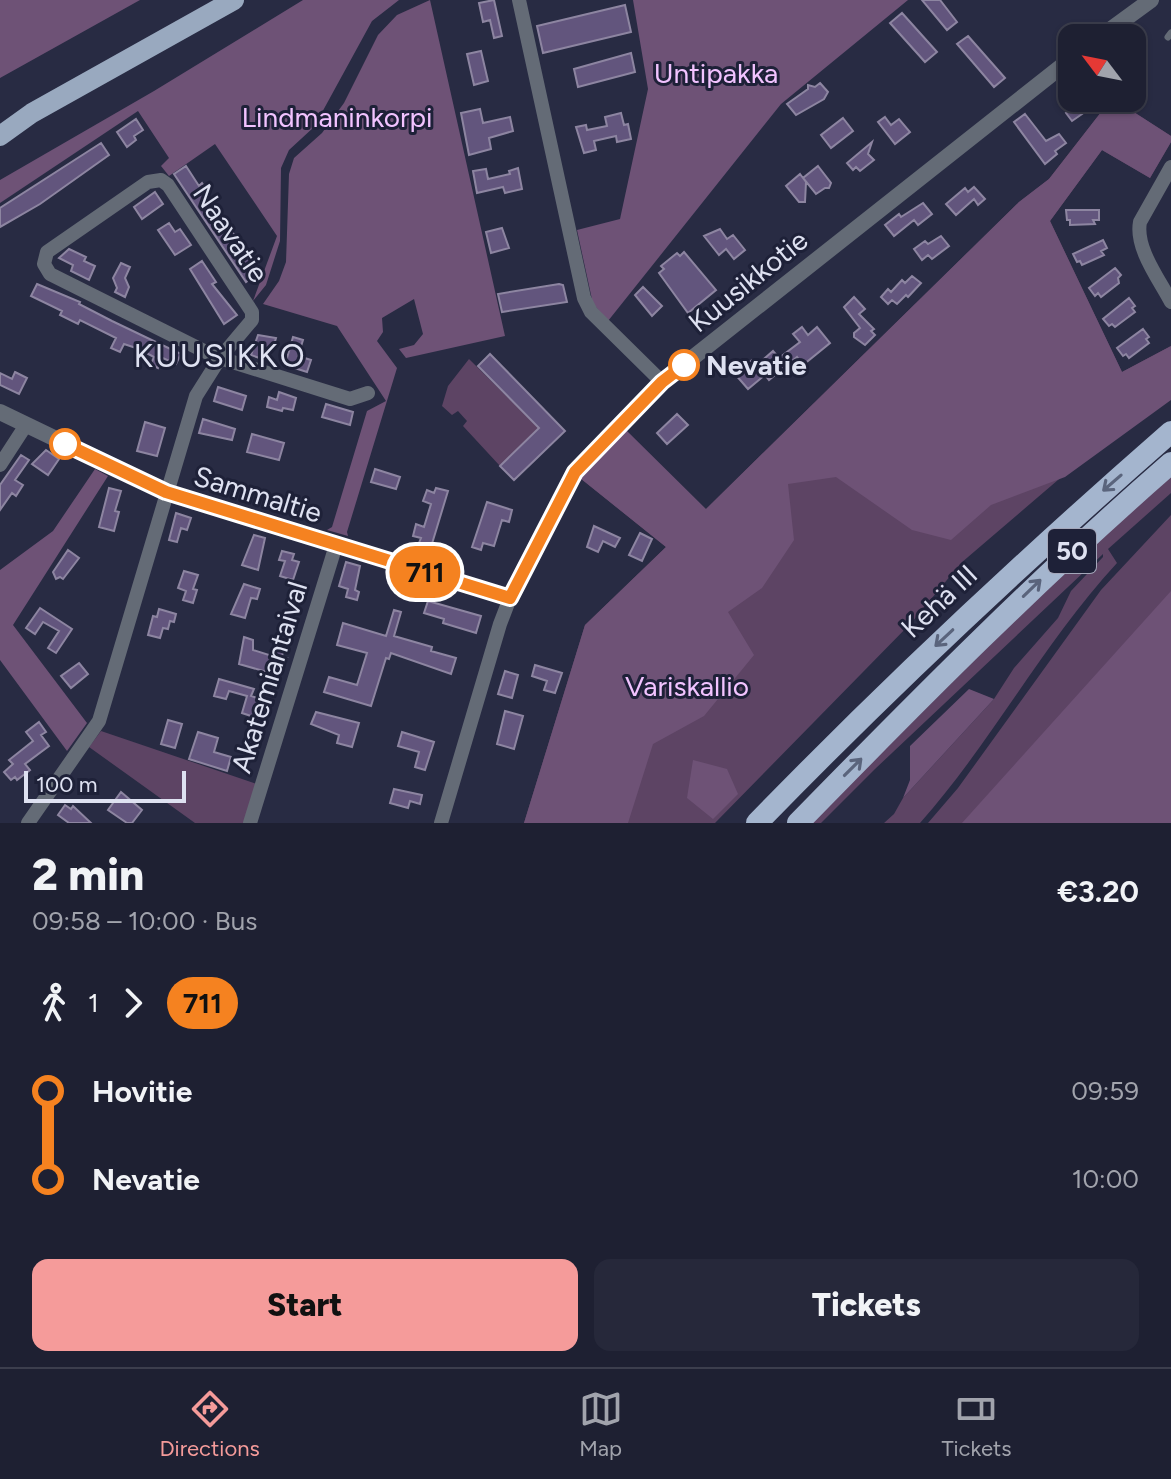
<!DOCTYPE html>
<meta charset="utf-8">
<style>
body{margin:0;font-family:Figtree,sans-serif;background:#26283a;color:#f1f3f6;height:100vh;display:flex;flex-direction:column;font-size:30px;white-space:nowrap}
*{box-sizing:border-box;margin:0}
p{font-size:26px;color:#a1a3ac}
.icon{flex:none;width:44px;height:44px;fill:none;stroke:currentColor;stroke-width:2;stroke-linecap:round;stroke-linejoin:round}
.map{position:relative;height:823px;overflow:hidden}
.panel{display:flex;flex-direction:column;background:#1e2032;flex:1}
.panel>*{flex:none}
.badge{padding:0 16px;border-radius:26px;font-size:28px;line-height:52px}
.needle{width:52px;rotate:302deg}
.buttons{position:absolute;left:1058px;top:24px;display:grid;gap:16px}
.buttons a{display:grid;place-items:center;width:88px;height:88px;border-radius:16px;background:#1e2032;box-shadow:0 2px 6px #0004,0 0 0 2px #3c3e4d;font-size:40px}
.scale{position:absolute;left:24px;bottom:20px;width:162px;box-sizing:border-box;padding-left:8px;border:4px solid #dee1f1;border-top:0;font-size:22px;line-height:28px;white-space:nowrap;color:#dee1f1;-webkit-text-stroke:6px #1e2138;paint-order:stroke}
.map>.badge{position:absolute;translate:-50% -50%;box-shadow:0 0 0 4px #fff}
.legs{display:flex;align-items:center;gap:12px;height:88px;padding:0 32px;font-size:26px}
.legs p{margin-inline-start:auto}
.headline{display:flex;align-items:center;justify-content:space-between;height:136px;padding:0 32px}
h1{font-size:44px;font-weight:800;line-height:60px}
.cta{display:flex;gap:16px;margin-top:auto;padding:16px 32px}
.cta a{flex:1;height:92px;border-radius:16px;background:#f59b9a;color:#111;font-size:32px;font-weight:800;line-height:92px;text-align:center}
.cta a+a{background:#26283a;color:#f1f3f6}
ul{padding:0 32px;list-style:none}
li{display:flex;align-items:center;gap:28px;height:88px;font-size:30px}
li i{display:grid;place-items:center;width:12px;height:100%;margin:0 10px;background:currentColor}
li i::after{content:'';width:20px;height:20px;margin:-10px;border:6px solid;border-radius:50%;background:#1e2032}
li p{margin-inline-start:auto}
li:first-child i{background:linear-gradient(#0000 50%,currentColor 0)}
li:last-child i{background:linear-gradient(currentColor 50%,#0000 0)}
.tab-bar{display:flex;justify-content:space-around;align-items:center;height:112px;border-top:2px solid #3c3e4d;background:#1e2032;font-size:22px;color:#a1a3ac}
.tab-bar a{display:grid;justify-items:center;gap:4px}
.tab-bar .on{color:#f59b9a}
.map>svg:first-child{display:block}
.green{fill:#5d4464}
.forest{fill:#6e5276}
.building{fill:#62557d;stroke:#8d85a1;stroke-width:2}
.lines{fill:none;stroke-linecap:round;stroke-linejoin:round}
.service{stroke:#646b76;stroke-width:7}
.minor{stroke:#646b76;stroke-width:14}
.tertiary{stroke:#646b76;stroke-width:16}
.primary{stroke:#99a9bf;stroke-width:20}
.trunk{stroke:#a4b5ce;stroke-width:22}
.oneway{stroke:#5a647c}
.line-1-casing{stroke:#fff;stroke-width:18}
.line-1{stroke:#f58220;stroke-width:12}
.stop-1-dot{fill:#fff;stroke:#f58220;stroke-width:4}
.labels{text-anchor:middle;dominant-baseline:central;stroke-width:6;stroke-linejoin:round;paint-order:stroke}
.shield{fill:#1e2138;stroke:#a4a7ba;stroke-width:2}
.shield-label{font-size:26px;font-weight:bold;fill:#dee1f1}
.park-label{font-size:28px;fill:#f2c3ff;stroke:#1e2138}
.street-label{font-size:28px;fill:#dee1f1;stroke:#1e2138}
.stop-label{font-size:28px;font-weight:bold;fill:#dee1f1;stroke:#1e2138;text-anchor:start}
.quarter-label{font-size:32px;letter-spacing:2px;fill:#dee1f1;stroke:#1e2138}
</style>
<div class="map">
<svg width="1171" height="823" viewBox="0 0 1171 823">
<rect width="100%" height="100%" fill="#282b43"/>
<path class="green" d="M1112,98l59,38v6l-21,36 -48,-28 -52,71 72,151 49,-26 -78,104 -132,113 -49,59 -197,201h-191l61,-198 81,-78 -86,-69 126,31 313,-307 30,-23z
M469,359l70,69 -39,38 -37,-40 4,-5 -9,-10 -6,4 -10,-9 6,-20z
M1171,476v17l-63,56 9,14c-74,80 -125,179 -197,260h-36l10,-9 9,-16 91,-99 20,-31 44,-50 13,-27 32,-34v-3l-228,215 -54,54h-10l254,-253z
M1171,515v308h-243l30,-35 143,-198z
M101,731l156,53 -13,39h-49l-106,-76z"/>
<path class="forest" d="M0,0h140l-140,78z
M303,0h96l-27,21 -58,106 -25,23 -8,18 -1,73 -14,44 -13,16 24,-65 -62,-92 -46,32 -8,-10 8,-8 -31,-47 -138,92v-23l154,-89z
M430,0l75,336 -99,22 -7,-9 15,-4 9,-11 -9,-35 -32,19 1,14 -6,9 20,27 -50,164 1,4 -21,-6 5,-3 35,-116 19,-10 -49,-75 -74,-22 16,-23 7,-19 3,-88 5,-16 28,-25 22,-30 34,-68 19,-20z
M633,0h275l-127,104 -173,217 -15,-17 -16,-74 43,-11 28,-130z
M1112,98l59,38v6l-21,36 -48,-28 -52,71 72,151 49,-26v54l-106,77 -74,28 -40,35 -39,-10 -76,-53 -48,7 6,56 -32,48 -34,24 26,43 -50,61 -51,28 -25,79h-104l61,-198 81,-78 -86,-69 46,-48 80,79 313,-307 30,-23z
M95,469l13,7 -95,149 74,98 -20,28 -67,-91v-90l53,-39z
M1171,591v232h-209z
M969,689l25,10 -91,99 7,-18v-34z
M693,760l34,9 11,25 -25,25 -26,-21z"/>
<path class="building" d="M494,0l8,36 -8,2 -4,-18 -7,2 -4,-19z
M922,0h18l17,22 -10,8z
M625,5l6,27 -88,21 -6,-27z
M902,13l35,39 -12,10 -35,-39z
M968,36l37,42 -11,9 -37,-43z
M481,51l7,30 -14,4 -7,-31z
M631,53l4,19 -57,15 -4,-18z
M1068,81l4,6v11h23l-16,12 3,4 -10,7 -6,-8 9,-7 -15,-19z
M820,83l8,9 -4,7 -28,16 -9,-11 21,-15v-4l7,2z
M480,109l3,14 27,-6 3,14 -24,7 2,11 -22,6 -8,-42z
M621,113l3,12 4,-1 3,15 -14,3 -1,-6 -22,5 2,9 -12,3 -8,-26 10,-2 1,5 20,-4 -2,-9z
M1025,114l21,27 13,-7 7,9 -11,8 2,3 -12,10 -31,-42z
M885,117l6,8 8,-6 11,13 -15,12 -17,-22z
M843,118l10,13 -22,17 -10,-13z
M136,119l7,11 -9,6 2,4 -9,7 -10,-15z
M872,142l-4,12 6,6 -14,11 -4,-4 -3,3 -6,-7z
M101,143l8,12 -69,49 -40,23v-19z
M186,166l13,20 3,-3 7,11 -3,2 17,21 35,56 -12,9 -72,-108z
M818,166l13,17 -2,5h-4l-9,6 -13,-16z
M518,168l4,21 -17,4 -2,-6 -26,6 -4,-22 13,-2 2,10 22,-5 -1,-3z
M800,174l6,8 -1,20h-6l-13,-16z
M974,187l11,12 -7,6 -4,-6 -18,16 -10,-11 19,-16 3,4z
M155,192l8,12 -21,15 -8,-12z
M923,203l9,11 -14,11 -4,-5 -20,16 -9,-11 14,-11 2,3z
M1066,210h33v10h-6l2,4 -25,1v-5h-3z
M169,223l6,9 5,-3 11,16 -16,10 -17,-25z
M502,228l7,20 -18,5 -5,-21z
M720,229l7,10 6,-4 12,15 -11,9 -8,-10 -7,6 -15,-19z
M941,236l8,10 -17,13 -4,-4 -6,5 -8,-11 11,-8 3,3z
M1103,240l4,8 -6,3 3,4 -22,10 -2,-4 -3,1 -4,-8z
M69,249l17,8 -2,4 11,5 -6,14 -18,-9 2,-6 -14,-7z
M684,252l32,38 -28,23 -29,-40 5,-4 -3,-3 16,-13 3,3z
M202,261l14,21 -4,2 25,31 -13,9 -34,-55z
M121,263l9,4 -5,11 4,9 -4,10 -10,-5 2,-4 -4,-10z
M1115,268l6,7 -3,3 1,5 -18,14 -3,-4 -3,3 -6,-8z
M912,276l9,7 -13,14 -2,-2 -9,9 -5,-4 -4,4 -7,-7 7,-8 3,3 11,-12 3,3z
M37,284l43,18 -1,2 33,17 69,33 -5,10 -13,-6 -5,10 -7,-4 3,-7 -15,-8 -15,-5 -4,8 -9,-4 5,-10 -36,-18 -2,4 -18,-9 2,-4 -31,-15z
M559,284l4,1 4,17 -65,10 -4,-18z
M643,287l19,19 -10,10 -17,-21z
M854,297l11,12 -6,5 15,15 -3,2 4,4 -10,10 -11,-8v-4l6,-5 -16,-21z
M1129,298l6,8 -3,2 3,4 -20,15 -3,-3 -3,2 -6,-7z
M802,327l6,8 9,-8 13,16 -27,22 -6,-8 -28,23 -4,-5 -17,14 -13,-15 17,-14 5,5 16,-14 6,7 21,-16 -7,-8z
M1143,329l6,8 -3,2 3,4 -20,15 -3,-4 -3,2 -6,-8z
M258,335l18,3 -3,10 -4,-1 -4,13 -14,-5z
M293,337l10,3 -5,16 13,4 -4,12 -22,-7z
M490,354l75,77 -51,49 -14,-14 39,-38 -61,-62z
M15,372l12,6 -8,16 -19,-9v-12l12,6z
M218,387l28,9 -4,14 -28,-9z
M279,392l17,6 -3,12 -10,-2 -1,3 -15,-4 2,-10 8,3z
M326,404l27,8 -3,13 -28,-8z
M677,414l11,11 -21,19 -10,-11z
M203,419l32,10 -3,11 -33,-7z
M145,422l20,6 -8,28 -20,-5z
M252,434l32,9 -5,17 -32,-8z
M46,450l13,9 -11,16 -16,-11z
M21,455l8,5 -14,20 8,5 -7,11 -4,-3 -12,17v-25z
M375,469l25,8 -4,12 -25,-7z
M109,488l12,3 -6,20 4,1 -5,19 -15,-4z
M436,488l12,3 -17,56 -12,-4 2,-5 -8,-2 3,-12 8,3 7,-23 -8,-3 4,-11 7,3z
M487,502l25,8 -3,12 -7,-2 -8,26 -11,-3 -2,7 -9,-3z
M176,513l15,5 -4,12 -6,-2 -4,14 -8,-2z
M594,526l26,12 -5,9 -12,-6 -5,11 -11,-5z
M640,533l12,6 -10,22 -13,-6z
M254,535l11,3 -7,32 -16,-5z
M68,550l11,8 -16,21 -3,-2 -4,2 -3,-7z
M282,551l12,3 -2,6 7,2 -6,18 -13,-4 5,-15 -6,-1z
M346,562l14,4 -5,24 4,2 -2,8 -11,-3 2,-8 -9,-3z
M184,571l14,4 -5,14 4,1 -4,13 -10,-3 3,-9 -8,-3z
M244,584l16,5 -3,10 -6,-1 -6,20 -14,-4z
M428,601l53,15 -5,17 -33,-10 1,-4 -20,-6z
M40,608l32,21 -16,24 -8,-5 11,-17 -16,-9 -8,12 -9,-6z
M159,609l17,5 -2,8 -4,-1 -2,8 -5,-1 -3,10 -12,-3 5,-19 4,1z
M394,610l7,2 -7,24 38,11 -1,4 25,7 -5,16 -60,-21 -2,6 -3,-1 -15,48 -47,-14 5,-15 28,8 10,-32 -30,-8 6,-22 43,13z
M244,637l9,3v10l19,6 2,-8 9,3 -1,6 5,1 -9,20 -5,2 -7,-4 1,-4 -28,-8z
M79,663l9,11 -17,14 -10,-12z
M535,665l27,8 -7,20 -11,-3 3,-9 -15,-5z
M505,671l13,4 -6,23 -14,-4z
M219,679l35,10 -3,7 9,3 -3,19 -15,-5 5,-17 -18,-5 -3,8 -12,-3z
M505,711l18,5 -9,33 -17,-5z
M316,712l43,11 -7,24 -15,-4 2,-8 -28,-11z
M168,720l14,4 -7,24 -14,-4z
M39,722l7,10 -5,3 8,11 -24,18 5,6 -13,10 -2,-3 -4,3 -7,-8 9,-8 -4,-4 24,-19 -7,-9z
M198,732l20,6 -4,14 17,5 -4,14 -38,-12z
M402,732l32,10 -9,28 -10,-3 4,-15 -21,-6z
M394,789l28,6 -2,9 -10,-3 -2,7 -18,-5z
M121,792l21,18 -10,13h-5l-19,-13z
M65,805l6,4 2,-3 18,17h-22l-11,-8z"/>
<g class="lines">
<path class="service" d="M1168,37l3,-4"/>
<path class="minor" d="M519,0l65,298 7,14 71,70
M1171,167l-31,55c-5,26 19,57 31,80
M0,465l26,-40
M28,823l71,-102 97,-325 24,-38 32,-38v-8l-84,-127 -7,-5 -13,2 -101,70 -3,12 6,10 164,82 6,2 130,41 18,-6
M250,823l86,-278
M441,823l59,-199 10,-26"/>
<path class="tertiary" d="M1099,38l52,-38
M0,412l166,80 344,106 65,-126 87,-90 410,-324"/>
<path class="primary" d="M0,136l32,-23 202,-113"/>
<path class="trunk" d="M757,823c132,-136 271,-266 414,-391
M798,823c121,-124 242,-246 373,-360"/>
</g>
<defs><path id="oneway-shaft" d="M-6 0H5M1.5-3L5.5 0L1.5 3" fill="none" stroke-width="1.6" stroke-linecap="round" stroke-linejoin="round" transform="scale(2)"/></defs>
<g class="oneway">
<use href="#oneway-shaft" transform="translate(1112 483) rotate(139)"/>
<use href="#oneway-shaft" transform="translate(1032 588) rotate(-44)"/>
<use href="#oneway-shaft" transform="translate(944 638) rotate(137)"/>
<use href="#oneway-shaft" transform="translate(853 767) rotate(-45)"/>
</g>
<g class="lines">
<defs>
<path id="line-1" d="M65,444l101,48 344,106 65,-126 87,-90 22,-17"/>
</defs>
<use href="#line-1" class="line-1-casing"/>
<use href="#line-1" class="line-1"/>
</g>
<g class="stop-1-dot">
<circle cx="684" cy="365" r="14"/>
<circle cx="65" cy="444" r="14"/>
</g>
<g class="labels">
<rect class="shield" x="1048" y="529" width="48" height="44" rx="6"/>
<g class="shield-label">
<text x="1072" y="551">50</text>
</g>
<g class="park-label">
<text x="716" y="73">Untipakka</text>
<text x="337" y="117">Lindmaninkorpi</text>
<text x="687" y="686">Variskallio</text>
</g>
<g class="street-label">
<text transform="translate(231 233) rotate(56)">Naavatie</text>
<text transform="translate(748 281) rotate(-39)">Kuusikkotie</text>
<text transform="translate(258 494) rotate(17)">Sammaltie</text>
<text transform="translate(939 601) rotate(-43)">Kehä III</text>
<text transform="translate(269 677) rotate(-73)">Akatemiantaival</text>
</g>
<g class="stop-label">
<text x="706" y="365">Nevatie</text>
</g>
<g class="quarter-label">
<text x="220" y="356">KUUSIKKO</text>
</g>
</g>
</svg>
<div class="buttons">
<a><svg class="needle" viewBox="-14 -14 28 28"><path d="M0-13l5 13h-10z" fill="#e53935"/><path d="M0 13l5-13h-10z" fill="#a1a3ac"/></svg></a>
</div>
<div class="scale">100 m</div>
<b class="badge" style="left:425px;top:572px;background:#f58220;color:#111">711</b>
</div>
<section class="panel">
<div class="headline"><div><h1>2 min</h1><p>09:58 – 10:00 · Bus</p></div><b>€3.20</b></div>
<div class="legs"><svg class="icon" aria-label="walk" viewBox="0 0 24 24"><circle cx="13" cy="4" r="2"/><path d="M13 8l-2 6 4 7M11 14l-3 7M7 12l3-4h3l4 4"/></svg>1<svg class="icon" aria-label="forward" viewBox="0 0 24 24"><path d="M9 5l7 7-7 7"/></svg><b class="badge" style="background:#f58220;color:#111">711</b></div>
<ul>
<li><i style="color:#f58220"></i><b>Hovitie</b><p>09:59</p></li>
<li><i style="color:#f58220"></i><b>Nevatie</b><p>10:00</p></li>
</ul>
<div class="cta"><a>Start</a><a>Tickets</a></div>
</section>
<nav class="tab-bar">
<a class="on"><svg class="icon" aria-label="directions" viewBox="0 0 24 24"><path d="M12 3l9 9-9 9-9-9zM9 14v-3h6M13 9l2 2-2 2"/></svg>Directions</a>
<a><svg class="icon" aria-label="map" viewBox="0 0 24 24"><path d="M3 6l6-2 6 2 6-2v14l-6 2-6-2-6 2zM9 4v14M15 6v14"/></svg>Map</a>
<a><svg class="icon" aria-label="tickets" viewBox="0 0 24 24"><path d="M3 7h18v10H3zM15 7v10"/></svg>Tickets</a>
</nav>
